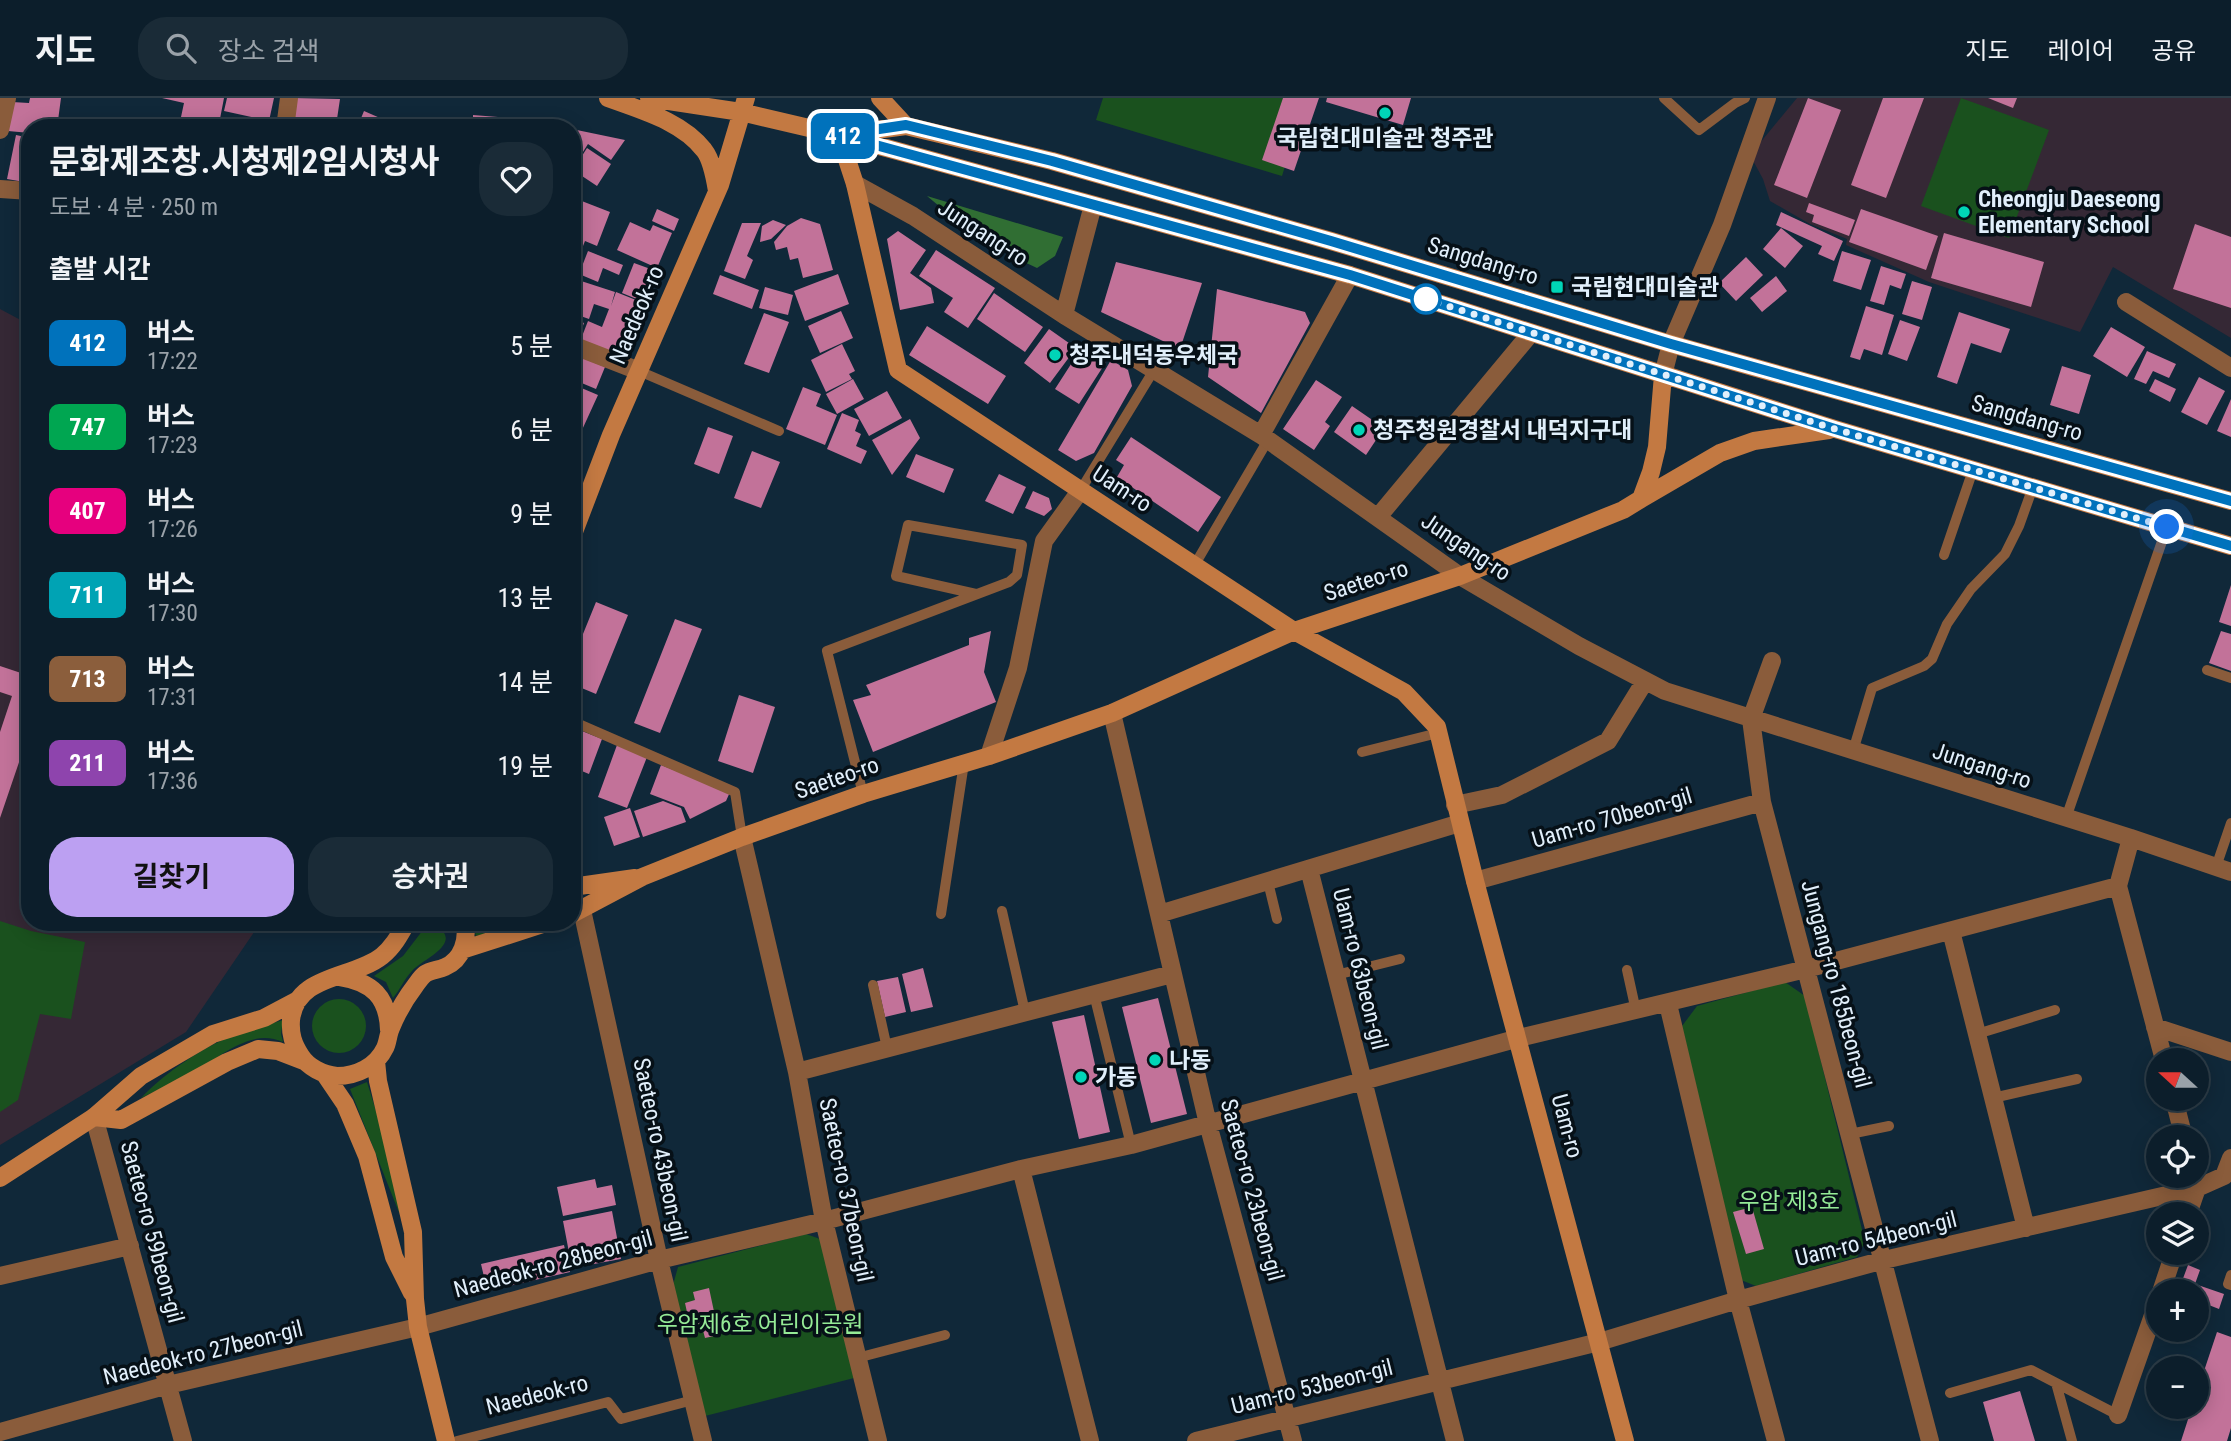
<!DOCTYPE html>
<html lang="ko">
<meta charset="utf-8">
<style>
body{margin:0;font-family:"Roboto Condensed","Noto Sans KR",sans-serif;background:#1a2b37;color:#f1f3f6;height:100vh;display:flex;flex-direction:column;font-size:26px;white-space:nowrap}
*{box-sizing:border-box;margin:0}
p{font-size:23px;color:#9aa2a9}
.icon{flex:none;width:38px;height:38px;fill:none;stroke:currentColor;stroke-width:2;stroke-linecap:round;stroke-linejoin:round}
.map{position:relative;flex:1;overflow:hidden}
.details{position:absolute;left:21px;top:21px;width:560px;height:812px;display:flex;flex-direction:column;background:#0c1e2b;border-radius:28px;box-shadow:0 4px 18px #0003,0 0 0 2px #2c3c47}
.details>*{flex:none}
.badge{padding:0 14px;border-radius:10px;font-size:24px;line-height:46px}
.needle{width:46px;rotate:291deg}
.tools{position:absolute;left:2146px;top:950px;display:grid;gap:14px}
.tools a{display:grid;place-items:center;width:63px;height:63px;border-radius:50%;background:#0c1e2b;box-shadow:0 4px 18px #0003,0 0 0 2px #2c3c47;font-size:35px}
.you{position:absolute;width:35px;height:35px;margin:-18px;border:5px solid #fff;border-radius:50%;background:#1a73e8;box-shadow:0 0 0 10px #1a73e833}
.map>.badge{position:absolute;translate:-50% -50%;box-shadow:0 0 0 4px #fff}
h2{padding:0 28px;font-size:26px;line-height:63px}
.round{display:grid;place-items:center;flex:none;width:74px;height:74px;border-radius:28px;background:#1a2b37}
.headline{display:flex;align-items:center;justify-content:space-between;height:119px;padding:0 28px}
h1{font-size:33px;font-weight:700;line-height:52px}
.primary-button{display:flex;gap:14px;margin-top:auto;padding:14px 28px}
.primary-button a{flex:1;height:80px;border-radius:28px;background:#bca0f2;color:#111;font-size:28px;font-weight:700;line-height:80px;text-align:center}
.primary-button a+a{background:#1a2b37;color:#f1f3f6}
ul{padding:0;list-style:none}
li{display:flex;align-items:center;gap:21px;height:84px;padding:0 28px}
li div{flex:1}
li b{display:block;font-size:26px}
li em{font-style:normal}
li .badge{min-width:77px;font-weight:700;text-align:center}
header{display:flex;align-items:center;gap:42px;box-sizing:border-box;height:98px;padding:0 35px;background:#0c1e2b;border-bottom:2px solid #2c3c47}
header strong{font-size:33px}
nav{display:flex;gap:38px;margin-inline-start:auto;font-size:24px}
.search{width:490px;height:63px;background:#1a2b37;display:flex;align-items:center;gap:18px;box-sizing:border-box;padding:0 24px;border-radius:28px;color:#9aa2a9;font-size:26px}
.map>svg:first-child{display:block}
.education{fill:#352835}
.green{fill:#1a511e}
.forest{fill:#306e33}
.building{fill:#c27299}
.lines{fill:none;stroke-linecap:round;stroke-linejoin:round}
.lane{stroke:#8a5c3b;stroke-width:10}
.street{stroke:#8a5c3b;stroke-width:18}
.secondary{stroke:#c37942;stroke-width:18}
.line-casing{stroke:#fff;stroke-width:16}
.line{stroke:#0072bc;stroke-width:10}
.walk{stroke:#e1effb;stroke-width:7;stroke-dasharray:0 12.6}
.poi-dot{fill:#00d5b7;stroke:#061017;stroke-width:2.5}
.stop-dot{fill:#fff;stroke:#0072bc;stroke-width:3.5}
.labels{text-anchor:middle;dominant-baseline:central;stroke-width:7;stroke-linejoin:round;paint-order:stroke}
.poi-label{font-size:23px;font-weight:bold;fill:#e1effb;stroke:#061017;text-anchor:start}
.street-label{font-size:23px;fill:#e1effb;stroke:#061017}
.park-label{font-size:23px;fill:#95ea96;stroke:#061017}
</style>
<header>
<strong>지도</strong>
<div class="search"><svg class="icon" aria-label="search" viewBox="0 0 24 24"><circle cx="10" cy="10" r="6"/><path d="M15 15l6 6"/></svg>장소 검색</div>
<nav><a>지도</a><a>레이어</a><a>공유</a></nav>
</header>
<div class="map">
<svg width="2231" height="1343" viewBox="0 0 2231 1343">
<rect width="100%" height="100%" fill="#102839"/>
<path class="education" d="M1797,0h434v240l-118,-71 -33,65 -151,-50 -83,-37 1,-6 -37,-15 -40,-23 -7,-22 -13,-24z
M0,211l30,16v597h231l-75,110 -186,113z"/>
<path class="green" d="M1103,0h203l-24,78 -186,-56z
M1961,0l88,32 -40,108 -88,-32z
M0,823l31,10 54,11 -14,77 -31,-5 -22,86 -18,12z
M501,824h26l-51,14 -3,-11z
M434,826c32,19 -10,34 -22,47 -8,8 -12,19 -19,27l-7,-16 -12,-6 29,-20 23,-30z
M1785,884l20,14 60,246 -8,15 -101,29 -15,-6 -59,-254 15,-20z
M312 928a27 27 0 1 1 54 0a27 27 0 1 1-54 0Z
M283,922l-2,14 2,8c-34,-15 -64,17 -93,32 -16,9 -33,16 -49,24 26,-27 61,-50 95,-64 15,-6 32,-9 47,-14z
M367,984l24,78 9,55 -50,-126z
M806,1136l17,6 35,137 -153,39 -32,-131 5,-18z"/>
<path class="forest" d="M927,98l136,41 -8,19 -18,12c-42,-19 -76,-43 -110,-72z"/>
<path class="building" d="M30,0h31l-4,30h-27v5l-22,-2 4,-29 17,1z
M162,0h62l-5,26 -38,-7 3,-14z
M227,0h47l-5,23 -45,-10z
M293,0l47,1 -3,20 -14,-2 -2,11h-32z
M1283,0h36l-25,73 -32,-11z
M1327,0h84l-8,27 -77,-23z
M1808,0l33,12 -34,88 -33,-13z
M1883,0h41l-38,100 -35,-13z
M1988,0h29l-4,10z
M364,13l39,17h-46z
M473,17l25,2 -1,11h-24z
M505,20l51,8v2h-53z
M441,23l17,7h-20z
M572,31l53,11 -14,20 -23,-16 -7,11 -9,-5z
M16,37l14,3v45l-23,-4z
M587,50l24,16 -14,22 -24,-16z
M574,100l36,14 -13,34 -12,-5 -6,15 -7,-2z
M1809,105l46,17 -6,16 -37,-14 2,-7 -8,-3z
M657,111l22,10 -5,12 -22,-10z
M1861,111l77,27 -12,34 -77,-28z
M1781,114l62,29 -9,20 -16,-7 4,-8 -46,-21z
M801,120l19,6 13,46 -30,8 -5,-20 -8,2 -3,-13 -11,3 -2,-8 13,-16z
M773,122l13,5 -15,14 -11,3 2,-16z
M630,124l20,9 3,-6 19,8 -15,35 -40,-18z
M742,125h19l-14,33 6,4 -8,19 -21,-8z
M2195,126l36,13v71l-58,-19z
M1781,130l22,18 -18,22 -22,-19z
M898,133l28,19 -16,23 21,15 3,15 -34,7 -13,-71z
M1944,135l100,29 -13,45 -100,-29z
M936,152l59,38 -27,40 -24,-16 9,-14 -34,-22z
M588,153l35,14 -4,10 -16,-7 -5,14 -19,-8z
M1842,153l29,9 -10,30 -28,-9z
M1746,159l17,18 -27,26 -17,-18z
M1116,164l86,21 -22,66 -79,-37z
M634,165l22,8 -12,31 -22,-9z
M1881,168l25,8 -5,15 -11,-4 -6,20 -14,-4z
M838,176l11,30 -44,17 -11,-30z
M720,177l39,15 -7,19 -39,-15z
M1776,178l11,15 -25,21 -12,-14z
M578,182l37,12 -4,14 5,-14 25,10 -23,58 -39,-16 9,-23 14,6 7,-18 -15,-5 -5,15 -17,-6v-16z
M1912,183l20,6 -10,33 -20,-6z
M765,189l28,8 -5,20 -29,-7z
M1217,191l88,23 5,11 -49,90 -53,-36z
M994,195l49,34 -18,25 -48,-33z
M1866,208l28,9 -12,40 -18,-6 -4,11 -10,-3z
M841,213l12,27 -33,15 -12,-27z
M1959,214l51,17 -9,24 -30,-10 -14,41 -20,-7z
M764,215l25,9 -20,51 -25,-9z
M572,220l12,5 -7,19 -5,-2z
M1900,222l20,7 -13,34 -19,-7z
M927,228l79,50 -18,28 -79,-49z
M2111,229l34,20 -18,30 -34,-21z
M1049,231l27,19 -26,35 -26,-20z
M842,246l13,27 -6,3 3,5 -26,13 -15,-32z
M1082,249l24,15 -27,42 -24,-15z
M2147,253l29,13 -7,14 -16,-7 -7,13 -12,-5z
M578,258l27,11 -9,22 -24,-10v-9z
M1111,262l17,10 4,16 -38,67 -18,8 -18,-11z
M2062,268l29,9 -12,39 -29,-9z
M2199,279l26,14 -18,34 -26,-13z
M853,281l11,20 -27,15 -11,-20z
M2155,281l21,10 -6,13 -21,-11z
M1316,282l26,17 -17,25 5,4 -16,24 -31,-21z
M572,286l26,11 -16,35 -10,-4z
M803,289l18,7 -5,12 21,9 -12,30 -39,-16z
M887,293l15,27 -33,18 -15,-27z
M2231,301v38l-14,-6z
M1352,308l32,22 -18,27 -32,-23z
M842,315l17,7 -4,11 6,3 -5,12 11,5 -6,13 -34,-15z
M910,321l10,19 -28,37 -20,-35z
M708,329l25,9 -14,38 -25,-10z
M1131,339l90,60 -23,35 -81,-55 7,-12 -8,-5z
M752,353l28,11 -19,46 -27,-10z
M916,356l38,15 -10,24 -38,-16z
M999,376l27,13 -13,27 -28,-13z
M1033,393l16,7 3,11 -8,7 -19,-8z
M30,409v32l-10,-3z
M2231,487v41l-12,-4z
M596,504l32,13 -32,79 -24,-10v-23z
M675,521l27,10 -42,104 -26,-10z
M991,533l-7,41 12,30 -123,50 -20,-52 18,-5 -5,-10 103,-40v-7z
M2221,533l10,3v37l-22,-8z
M30,560v72l-30,88v-86l12,-36 -12,-4v-26l24,8z
M739,597l36,12 -22,66 -35,-12z
M572,629l30,12 -13,35 -17,-7z
M617,647l30,12 -20,51 -29,-11z
M661,667l69,27 -4,9 -36,18 -6,-12 -34,-13z
M663,703l18,7 5,14 -43,15 -9,-26z
M630,710l10,29 -26,9 -10,-29z
M923,870l10,39 -22,5 -9,-38z
M898,879l8,35 -21,5 -8,-36z
M1158,900l29,116 -36,9 -29,-116z
M1084,917l26,117 -31,7 -27,-117z
M595,1081l2,9 15,-3 4,20 -53,11 -6,-29z
M1752,1109l12,42 -18,5 -13,-42z
M612,1113l9,48 -49,9 -9,-47z
M564,1147l6,27 -61,14 -2,-9 -22,4 -4,-17z
M2188,1167l12,5 -5,14 29,10 -5,15 -23,-9v-8h-18z
M709,1190l10,47 -14,3 -4,-15 -11,3 -5,-23 10,-3 -2,-8z
M2217,1234l14,5v91l-4,13h-46l11,-34h4v-12z
M2020,1293l15,50h-41l-11,-39z"/>
<g class="lines">
<path class="lane" d="M1664,0l35,32 36,-27 10,-5
M639,273l140,60
M1080,393l74,-121
M1944,457l29,-85
M1194,468l74,-126
M2207,572l24,8
M572,623l163,71 7,45
M1853,653l19,-63 52,-22 8,-7 15,-35 24,-35 34,-35 14,-28 14,-39
M1362,654l76,-19
M863,696l-36,-143 182,-69 8,-7 5,-30 -114,-20 -12,51 80,18
M2066,720l101,-291
M2216,769l15,-44
M1268,784l9,37
M1002,813l23,101
M941,816l23,-151
M1627,872l9,41
M1336,877l64,-16
M873,887l14,63
M1094,896l37,151
M1977,936l78,-24
M1993,1000l84,-19
M1850,1036l39,-8
M2231,1177l-3,9 3,1
M857,1260l88,-23
M2056,1285l16,58
M1950,1295l81,-23 87,45
M457,1343l151,-39 13,17 72,-19"/>
<path class="street" d="M285,30l4,-30
M0,32l7,-32
M855,86l58,32 151,99 197,120 199,141 119,70 86,45 466,147 100,34
M0,91l30,2
M2126,204l105,66
M1064,217l29,-110
M572,247l67,26
M1663,277l8,-31 51,-119 45,-127
M1261,337l89,-160
M1378,419l153,-184
M1772,563l-21,58 11,83 168,639
M1112,615l96,411 85,317
M989,658l29,-88 26,-127 36,-50
M1455,707l47,-10 106,-54 37,-60
M742,739l55,235 27,149 54,220
M2131,740l-13,48 46,174
M1309,771l146,572
M1475,783l287,-79
M582,812l77,350 44,181
M1159,816l301,-91
M1951,833l75,297
M1668,906l70,296 38,141
M2155,929l76,25
M797,974l375,-98
M2174,1001l10,39
M94,1019l89,324
M1021,1071l69,272
M2188,1116l9,-26
M0,1178l130,-30
M2161,1194l13,-39
M2118,1317l40,-114
M0,1334l168,-47 250,-58 241,-67 165,-39 197,-52 110,-24 388,-107 287,-69 312,-83
M1196,1343l403,-99 139,-42 146,-40 313,-72 27,-12 7,-18"/>
<path class="secondary" d="M608,0c32,12 74,23 96,52 8,10 11,29 13,41
M649,0l92,14 98,23 511,140 485,154 396,117
M880,0l26,28
M846,36l60,-8 146,35 279,80 340,103 560,157
M839,37l16,49 43,186 396,261 110,61 33,35 38,154 150,560
M1641,401l79,-46 34,-12 75,-11
M572,439l39,-102 109,-250 26,-87
M572,789l63,-9
M572,816l70,-37 100,-40 121,-43 126,-38 123,-43 182,-82 166,-55 163,-66 18,-11 10,-27 6,-25 6,-72
M407,824c-7,13 -14,25 -25,34 -29,23 -86,18 -91,64 -1,14 2,24 10,36 7,11 22,19 36,20 19,0 39,-9 48,-28 3,-6 3,-14 6,-20 6,-15 14,-29 24,-42 3,-4 6,-9 10,-12 6,-4 14,-4 20,-7 17,-7 24,-28 19,-45
M462,852l87,-28
M340,879c32,5 48,20 49,53
M376,963l2,20 35,151 2,67 3,28 28,114
M324,975l21,31 22,52 27,101 18,36
M94,1019l27,3 106,-58 31,-13 20,2 26,10
M0,1080l94,-61 47,-41 72,-42 51,-16 34,-18"/>
</g>
<g class="lines">
<defs>
<path id="line" d="M2231,403l-560,-157 -340,-103 -279,-80 -146,-36 -67,10 511,140 485,154 396,117"/>
</defs>
<use href="#line" class="line-casing"/>
<use href="#line" class="line"/>
<path class="walk" d="M1426,201l409,130 332,98"/>
</g>
<g class="poi-dot">
<circle cx="1385" cy="15" r="7"/>
<circle cx="1964" cy="114" r="7"/>
<rect x="1550" y="182" width="14" height="14" rx="3.5"/>
<circle cx="1055" cy="257" r="7"/>
<circle cx="1359" cy="332" r="7"/>
<circle cx="1155" cy="962" r="7"/>
<circle cx="1081" cy="979" r="7"/>
</g>
<circle class="stop-dot" cx="1426" cy="201" r="14"/>
<g class="labels">
<g class="poi-label">
<text x="1385" y="40" text-anchor="middle">국립현대미술관 청주관</text>
<text x="1978" y="101">Cheongju Daeseong<tspan x="1978" dy="26">Elementary School</tspan></text>
<text x="1571" y="189">국립현대미술관</text>
<text x="1069" y="257">청주내덕동우체국</text>
<text x="1373" y="332">청주청원경찰서 내덕지구대</text>
<text x="1169" y="962">나동</text>
<text x="1095" y="979">가동</text>
</g>
<g class="street-label">
<text transform="translate(983 135) rotate(33)">Jungang-ro</text>
<text transform="translate(1483 163) rotate(17)">Sangdang-ro</text>
<text transform="translate(637 217) rotate(-67)">Naedeok-ro</text>
<text transform="translate(2027 320) rotate(16)">Sangdang-ro</text>
<text transform="translate(1122 391) rotate(33)">Uam-ro</text>
<text transform="translate(1466 449) rotate(34)">Jungang-ro</text>
<text transform="translate(1366 483) rotate(-18)">Saeteo-ro</text>
<text transform="translate(1982 668) rotate(18)">Jungang-ro</text>
<text transform="translate(837 680) rotate(-19)">Saeteo-ro</text>
<text transform="translate(1612 720) rotate(-16)">Uam-ro 70beon-gil</text>
<text transform="translate(1360 871) rotate(76)">Uam-ro 63beon-gil</text>
<text transform="translate(1836 886) rotate(75)">Jungang-ro 185beon-gil</text>
<text transform="translate(1567 1028) rotate(75)">Uam-ro</text>
<text transform="translate(660 1052) rotate(78)">Saeteo-ro 43beon-gil</text>
<text transform="translate(846 1092) rotate(78)">Saeteo-ro 37beon-gil</text>
<text transform="translate(1252 1092) rotate(75)">Saeteo-ro 23beon-gil</text>
<text transform="translate(152 1134) rotate(75)">Saeteo-ro 59beon-gil</text>
<text transform="translate(1876 1141) rotate(-14)">Uam-ro 54beon-gil</text>
<text transform="translate(553 1166) rotate(-15)">Naedeok-ro 28beon-gil</text>
<text transform="translate(203 1255) rotate(-14)">Naedeok-ro 27beon-gil</text>
<text transform="translate(1312 1289) rotate(-14)">Uam-ro 53beon-gil</text>
<text transform="translate(537 1297) rotate(-14)">Naedeok-ro</text>
</g>
<g class="park-label">
<text x="1789" y="1103">우암 제3호</text>
<text x="760" y="1226">우암제6호 어린이공원</text>
</g>
</g>
</svg>
<div class="tools">
<a><svg class="needle" viewBox="-14 -14 28 28"><path d="M0-13l5 13h-10z" fill="#e53935"/><path d="M0 13l5-13h-10z" fill="#9aa2a9"/></svg></a>
<a><svg class="icon" aria-label="locate" viewBox="0 0 24 24"><circle cx="12" cy="12" r="6"/><path d="M12 2v4M12 18v4M2 12h4M18 12h4"/></svg></a>
<a><svg class="icon" aria-label="layers" viewBox="0 0 24 24"><path d="M12 4l9 5-9 5-9-5zM3 14l9 5 9-5"/></svg></a>
<a>+</a>
<a>−</a>
</div>
<div class="you" style="left:2167px;top:429px"></div>
<b class="badge" style="left:843px;top:38px;background:#0072bc;color:#fff">412</b>
<section class="details">
<div class="headline"><div><h1>문화제조창.시청제2임시청사</h1><p>도보 · 4 분 · 250 m</p></div><a class="round"><svg class="icon" aria-label="heart" viewBox="0 0 24 24"><path d="M12 20l-8-8c-3-5 5-10 8-4 3-6 11-1 8 4z"/></svg></a></div>
<h2>출발 시간</h2>
<ul>
<li><span class="badge" style="background:#0072bc;color:#fff">412</span><div><b>버스</b><p>17:22</p></div><em>5 분</em></li>
<li><span class="badge" style="background:#00a651;color:#fff">747</span><div><b>버스</b><p>17:23</p></div><em>6 분</em></li>
<li><span class="badge" style="background:#e6007e;color:#fff">407</span><div><b>버스</b><p>17:26</p></div><em>9 분</em></li>
<li><span class="badge" style="background:#00a3b4;color:#fff">711</span><div><b>버스</b><p>17:30</p></div><em>13 분</em></li>
<li><span class="badge" style="background:#8b5e3c;color:#fff">713</span><div><b>버스</b><p>17:31</p></div><em>14 분</em></li>
<li><span class="badge" style="background:#8e44ad;color:#fff">211</span><div><b>버스</b><p>17:36</p></div><em>19 분</em></li>
</ul>
<div class="primary-button"><a>길찾기</a><a>승차권</a></div>
</section>
</div>
